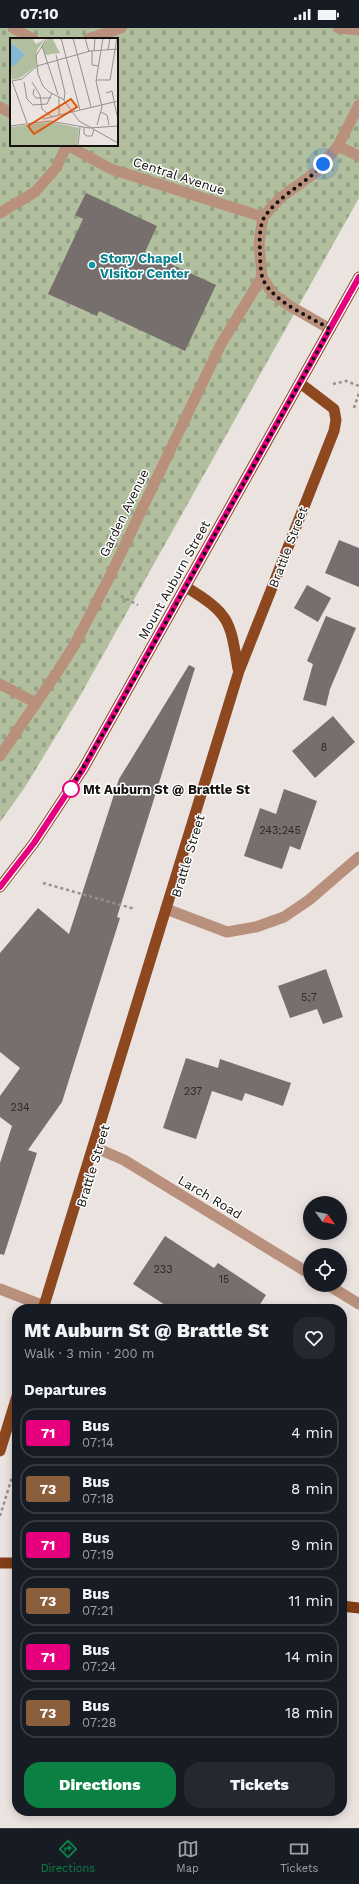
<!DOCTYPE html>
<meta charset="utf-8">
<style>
body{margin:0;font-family:"Work Sans",sans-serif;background:#242831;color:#f1f3f6;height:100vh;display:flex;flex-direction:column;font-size:15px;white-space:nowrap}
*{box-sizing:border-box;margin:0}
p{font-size:13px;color:#9ea1a6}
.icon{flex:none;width:22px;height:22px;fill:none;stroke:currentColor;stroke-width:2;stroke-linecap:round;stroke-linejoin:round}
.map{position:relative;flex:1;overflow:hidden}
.sheet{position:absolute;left:12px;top:1276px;width:335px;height:512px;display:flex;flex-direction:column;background:#171b24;border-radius:16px;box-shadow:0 2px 10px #0003}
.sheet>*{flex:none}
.badge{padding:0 8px;border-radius:3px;font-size:14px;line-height:26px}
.needle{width:26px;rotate:122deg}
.buttons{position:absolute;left:303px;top:1168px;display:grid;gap:8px}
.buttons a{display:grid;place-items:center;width:44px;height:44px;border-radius:50%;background:#171b24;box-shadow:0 2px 10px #0003;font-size:20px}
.you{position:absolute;width:20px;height:20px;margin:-10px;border:3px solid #fff;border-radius:50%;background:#1a73e8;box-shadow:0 0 0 6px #1a73e833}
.map>.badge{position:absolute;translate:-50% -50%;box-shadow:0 0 0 2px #fff}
h2{padding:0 12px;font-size:15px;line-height:36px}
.round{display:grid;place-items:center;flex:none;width:42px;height:42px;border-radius:16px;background:#242831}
.summary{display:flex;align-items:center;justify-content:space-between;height:68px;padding:0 12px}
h1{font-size:19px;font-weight:800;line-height:30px}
.primary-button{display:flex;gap:8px;margin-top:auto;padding:8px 12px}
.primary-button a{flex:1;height:46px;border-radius:16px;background:#0b8043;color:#fff;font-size:16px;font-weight:800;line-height:46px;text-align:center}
.primary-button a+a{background:#242831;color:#f1f3f6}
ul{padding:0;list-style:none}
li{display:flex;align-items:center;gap:12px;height:50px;margin:0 8px 6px;padding:0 4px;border:2px solid #363941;border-radius:16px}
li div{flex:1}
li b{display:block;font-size:15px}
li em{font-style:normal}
li .badge{min-width:44px;font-weight:700;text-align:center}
.status{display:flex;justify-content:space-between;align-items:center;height:28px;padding:0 20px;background:#171b24;direction:ltr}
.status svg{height:11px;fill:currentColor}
.dock{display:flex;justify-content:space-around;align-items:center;height:56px;border-top:1px solid #363941;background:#171b24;font-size:11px;color:#9ea1a6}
.dock a{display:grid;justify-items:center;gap:2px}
.dock .current{color:#0b8043}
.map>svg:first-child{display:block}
.cemetery{fill:url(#cemetery-stones);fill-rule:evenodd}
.building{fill:#776f6d}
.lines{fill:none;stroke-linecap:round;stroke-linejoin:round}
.path{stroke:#96908d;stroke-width:2.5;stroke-dasharray:3 3;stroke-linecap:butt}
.service{stroke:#b9907c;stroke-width:11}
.minor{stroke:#b9907c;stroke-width:11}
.primary{stroke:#8e4820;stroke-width:11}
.trunk{stroke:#813e16;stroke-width:11}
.line-casing{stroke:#fff;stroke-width:9}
.line{stroke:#e6007e;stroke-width:6}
.walk{stroke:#151211;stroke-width:4;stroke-dasharray:0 7.2}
.culture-dot{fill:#0f9aa8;stroke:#fff;stroke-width:1.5}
.stop-dot{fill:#fff;stroke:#e6007e;stroke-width:2}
.labels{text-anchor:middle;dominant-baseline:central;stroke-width:3;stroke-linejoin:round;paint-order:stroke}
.number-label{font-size:11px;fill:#2e2928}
.street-label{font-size:13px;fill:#151211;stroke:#fff}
.culture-label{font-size:13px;font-weight:bold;fill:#0d838f;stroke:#fff;text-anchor:start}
.stop-label{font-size:13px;font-weight:bold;fill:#151211;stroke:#fff;text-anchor:start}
.inset-road{fill:none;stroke:#958f8d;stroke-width:1}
.view{fill:#dd550c;fill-opacity:0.15;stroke:#dd550c;stroke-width:2}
.inset-edge{fill:none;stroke:#151211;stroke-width:2}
</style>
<div class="status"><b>07:10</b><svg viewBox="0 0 49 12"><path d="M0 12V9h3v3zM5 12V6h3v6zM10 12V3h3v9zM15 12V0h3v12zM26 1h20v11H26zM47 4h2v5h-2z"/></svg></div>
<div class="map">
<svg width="359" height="1800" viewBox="0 0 359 1800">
<defs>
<pattern id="cemetery-stones" width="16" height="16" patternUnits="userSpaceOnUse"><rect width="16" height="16" fill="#b1bf9f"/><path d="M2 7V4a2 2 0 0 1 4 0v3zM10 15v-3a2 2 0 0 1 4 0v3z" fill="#97a388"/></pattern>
</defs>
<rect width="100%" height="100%" fill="#ebe3df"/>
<path class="cemetery" d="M0,0h359v170l-283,505 -51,84 -25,35zM11,11h106v106h-106z"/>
<path class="building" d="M86,165l71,33 -12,26 71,33 -31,66 -86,-40 -2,5 -49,-22 35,-75 -8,-4z
M339,512l20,8v39l-34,-14z
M307,557l24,13 -13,24 -24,-14z
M326,588l30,12 -26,61 -4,17 -23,-6 10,-36 -6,-3z
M189,637l6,3 -78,249 3,1 -58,184 -34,48 9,3 -33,102 -4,-1v-91l12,-37 -12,-9v-21l20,-28 -20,-16v-99l38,-45 31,26 50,-155z
M333,688l22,26 -40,36 -23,-27z
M284,761l33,12 -17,49 -10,-4 -8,23 -38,-13 16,-48 16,6z
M326,941l17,48 -20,7 -6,-15 -27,9 -12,-32z
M186,1030l32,10 2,-9 71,24 -8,23 -38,-13 -3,8 -30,-10 -16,48 -33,-11z
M165,1208l49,32 4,-5 48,32 -9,14h-86l-38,-25z"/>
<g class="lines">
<path class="path" d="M333,356l13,-3 13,5
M354,380l5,-15
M121,568l17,9
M43,855l92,26
M0,1488l17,-55"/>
<path class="service" d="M13,0l20,11
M338,0l21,2
M88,11l33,-11
M0,79l11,6
M67,117l44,24 152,48
M338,118l21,10
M0,185l35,-21 21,-24 11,-23
M330,301l-40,-23 -17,-12 -11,-17 -3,-34 4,-26 17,-19 36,-26 22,-26 21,-41
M0,656l36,19
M0,728l58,-85 17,-27 34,-66 112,-234 41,-67"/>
<path class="minor" d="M166,881l61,23 29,-5 28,-10 25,-17 50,-43
M94,1119l30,13 186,114
M328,1257l31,19
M0,1261l44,17"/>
<path class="primary" d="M186,559c44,27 44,33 52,82
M0,859l34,-44 49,-74 276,-492
M43,1281l196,-638 95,-240 2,-11 -2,-11 -34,-26
M0,1423l17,-55"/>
<path class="trunk" d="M0,1535h17
M342,1578l17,2"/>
</g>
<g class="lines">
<defs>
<path id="line" d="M0,859l34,-44 49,-74 276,-492"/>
</defs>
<use href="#line" class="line-casing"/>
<use href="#line" class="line"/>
<path class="walk" d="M71,761l-3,4 45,-76 217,-388c-19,-12 -62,-29 -68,-53 -2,-9 -2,-19 -2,-27 -1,-9 0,-26 5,-33 16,-22 41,-32 58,-52"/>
</g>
<circle class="culture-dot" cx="92" cy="237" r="4"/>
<circle class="stop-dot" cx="71" cy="761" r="8"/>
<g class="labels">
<g class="number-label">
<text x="324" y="719">8</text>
<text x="280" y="802">243;245</text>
<text x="309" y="969">5;7</text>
<text x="193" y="1063">237</text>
<text x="20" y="1079">234</text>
<text x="163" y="1241">233</text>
<text x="224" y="1251">15</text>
</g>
<g class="street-label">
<text transform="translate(179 148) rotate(18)">Central Avenue</text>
<text transform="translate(124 485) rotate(-64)">Garden Avenue</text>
<text transform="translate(288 519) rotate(-69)">Brattle Street</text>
<text transform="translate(174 552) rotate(-61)">Mount Auburn Street</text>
<text transform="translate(188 828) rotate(-73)">Brattle Street</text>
<text transform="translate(93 1138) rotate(-73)">Brattle Street</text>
<text transform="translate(210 1169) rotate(31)">Larch Road</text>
</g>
<g class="culture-label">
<text x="100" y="230">Story Chapel<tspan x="100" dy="15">VIsitor Center</tspan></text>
</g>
<g class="stop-label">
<text x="83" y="761">Mt Auburn St @ Brattle St</text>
</g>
</g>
<g transform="translate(10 10)">
<rect width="108" height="108" fill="#ebe3df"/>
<path d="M41,84l28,6 -2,18h-67v-19z" fill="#b1bf9f"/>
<path d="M0,0h22l4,6 9,-5 -8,11 -1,16 -16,12 -8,2 -2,-15 15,-11 -15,-12zM39,0h3l8,15 -15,2 -3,-9z" fill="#b1bf9f"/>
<path d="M0,4l15,12 -11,12 -4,-1z" fill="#83b8d3"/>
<path class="inset-road" d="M37,0l-11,18 2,18 5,12 6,6 14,7 16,22 39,22M51,0l19,72M63,0l18,69M75,0l4,14M32,8l16,49M98,12l2,-12M82,13v14l7,1M84,13l1,-13M46,17l9,38 -1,7M27,28l53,-15 28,-2M86,42h14l7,-42M2,43l15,42M2,43l10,-2 15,-13M14,44l3,17 6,6 14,-1 5,-11M22,44l8,13 2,14 10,8M24,51l-1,5 3,4h15M96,55l6,-2 2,10M49,59v18M104,64l4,17M91,74l6,3 2,10M33,81l75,-18M87,87l5,-18 -6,-26 7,-43M0,88l40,-5 39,7 29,-2M74,89v7l3,2h5l2,-7M68,108l2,-19"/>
<path class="view" d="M61,61l6,8 -43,27 -6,-8z"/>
<rect width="108" height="108" class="inset-edge"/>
</g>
</svg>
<div class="buttons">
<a><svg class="needle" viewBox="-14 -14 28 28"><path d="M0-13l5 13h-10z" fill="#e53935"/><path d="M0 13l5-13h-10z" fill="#9ea1a6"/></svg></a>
<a><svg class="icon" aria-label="locate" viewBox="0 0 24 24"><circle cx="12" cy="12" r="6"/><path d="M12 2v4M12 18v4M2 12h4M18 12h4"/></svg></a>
</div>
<div class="you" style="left:323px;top:136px"></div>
<section class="sheet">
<div class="summary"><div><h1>Mt Auburn St @ Brattle St</h1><p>Walk · 3 min · 200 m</p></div><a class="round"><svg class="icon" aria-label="heart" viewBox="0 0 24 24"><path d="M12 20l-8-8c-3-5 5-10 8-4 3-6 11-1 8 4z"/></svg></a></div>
<h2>Departures</h2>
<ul>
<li><span class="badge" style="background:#e6007e;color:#fff">71</span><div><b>Bus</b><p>07:14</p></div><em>4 min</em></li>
<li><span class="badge" style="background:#8b5e3c;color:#fff">73</span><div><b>Bus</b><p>07:18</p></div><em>8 min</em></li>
<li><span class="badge" style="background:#e6007e;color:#fff">71</span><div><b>Bus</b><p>07:19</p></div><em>9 min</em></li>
<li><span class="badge" style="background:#8b5e3c;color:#fff">73</span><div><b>Bus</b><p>07:21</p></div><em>11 min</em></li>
<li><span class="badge" style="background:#e6007e;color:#fff">71</span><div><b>Bus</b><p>07:24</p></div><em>14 min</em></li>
<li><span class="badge" style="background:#8b5e3c;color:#fff">73</span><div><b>Bus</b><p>07:28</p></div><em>18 min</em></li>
</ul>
<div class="primary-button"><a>Directions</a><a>Tickets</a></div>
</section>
</div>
<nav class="dock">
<a class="current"><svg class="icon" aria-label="directions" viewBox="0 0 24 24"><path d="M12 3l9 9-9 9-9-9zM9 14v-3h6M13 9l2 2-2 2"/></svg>Directions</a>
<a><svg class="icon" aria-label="map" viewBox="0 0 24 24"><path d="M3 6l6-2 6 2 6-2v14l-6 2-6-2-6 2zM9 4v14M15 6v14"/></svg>Map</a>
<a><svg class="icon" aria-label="tickets" viewBox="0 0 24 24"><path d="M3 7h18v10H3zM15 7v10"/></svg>Tickets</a>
</nav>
